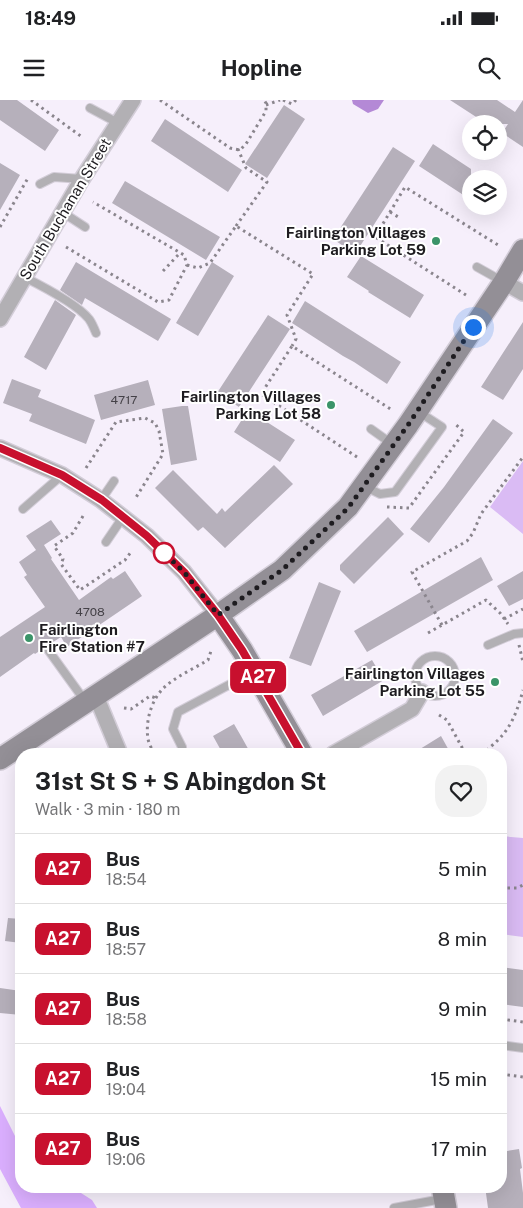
<!DOCTYPE html>
<meta charset="utf-8">
<style>
body{margin:0;font-family:"Public Sans",sans-serif;background:#f2f2f2;color:#202124;height:100vh;display:flex;flex-direction:column;font-size:19px;white-space:nowrap}
*{box-sizing:border-box;margin:0}
p{font-size:16px;color:#757577}
.icon{flex:none;width:28px;height:28px;fill:none;stroke:currentColor;stroke-width:2;stroke-linecap:round;stroke-linejoin:round}
.map{position:relative;flex:1;overflow:hidden}
.details{position:absolute;left:15px;top:648px;width:492px;height:445px;display:flex;flex-direction:column;background:#fff;border-radius:20px;box-shadow:0 5px 20px #0002}
.details>*{flex:none}
.badge{padding:0 10px;border-radius:8px;font-size:18px;line-height:32px}
.buttons{position:absolute;left:462px;top:15px;display:grid;gap:10px}
.buttons a{display:grid;place-items:center;width:45px;height:45px;border-radius:50%;background:#fff;box-shadow:0 5px 20px #0002;font-size:25px}
.you{position:absolute;width:25px;height:25px;margin:-12px;border:4px solid #fff;border-radius:50%;background:#1a73e8;box-shadow:0 0 0 8px #1a73e833}
.map>.badge{position:absolute;translate:-50% -50%;box-shadow:0 0 0 2px #fff}
.round{display:grid;place-items:center;flex:none;width:52px;height:52px;border-radius:20px;background:#f2f2f2}
.head{display:flex;align-items:center;justify-content:space-between;height:85px;padding:0 20px}
h1{font-size:24px;font-weight:700;line-height:38px}
ul{padding:0;list-style:none}
li{display:flex;align-items:center;gap:15px;height:70px;padding:0 20px;border-top:1px solid #e0e0e0}
li div{flex:1}
li b{display:block;font-size:19px}
li em{font-style:normal}
li .badge{min-width:55px;font-weight:700;text-align:center}
.status{display:flex;justify-content:space-between;align-items:center;height:35px;padding:0 25px;background:#fff;direction:ltr}
.status svg{height:14px;fill:currentColor}
header{display:flex;justify-content:space-between;align-items:center;height:65px;padding:0 20px;background:#fff;font-size:22px;font-weight:700}
.map>svg:first-child{display:block}
.green{fill:#dabbf4}
.forest{fill:#dbafff}
.water{fill:#b489d6}
.building{fill:#b6b0bb}
.lines{fill:none;stroke-linecap:round;stroke-linejoin:round}
.lane-casing{stroke:#d3cdd8;stroke-width:10}
.street-casing{stroke:#d3cdd8;stroke-width:18}
.secondary-casing{stroke:#d3cdd8;stroke-width:24}
.path{stroke:#8a858d;stroke-width:3;stroke-dasharray:2.5 4;stroke-linecap:butt}
.lane{stroke:#b2b0b4;stroke-width:8}
.street{stroke:#b2b0b4;stroke-width:15}
.secondary{stroke:#938f96;stroke-width:21}
.line-casing{stroke:#fff;stroke-width:11}
.line{stroke:#c8102e;stroke-width:8}
.walk{stroke:#1e1c20;stroke-width:5;stroke-dasharray:0 9}
.poi-dot{fill:#3b9469;stroke:#fff;stroke-width:2}
.stop-dot{fill:#fff;stroke:#c8102e;stroke-width:2.5}
.labels{text-anchor:middle;dominant-baseline:central;stroke-width:4;stroke-linejoin:round;paint-order:stroke}
.number-label{font-size:12px;fill:#444147}
.street-label{font-size:15px;fill:#1e1c20;stroke:#fff}
.poi-label{font-size:15px;font-weight:bold;fill:#1e1c20;stroke:#fff;text-anchor:end}
</style>
<div class="status"><b>18:49</b><svg viewBox="0 0 49 12"><path d="M0 12V9h3v3zM5 12V6h3v6zM10 12V3h3v9zM15 12V0h3v12zM26 1h20v11H26zM47 4h2v5h-2z"/></svg></div>
<header><svg class="icon" aria-label="menu" viewBox="0 0 24 24"><path d="M4 6h16M4 12h16M4 18h16"/></svg>Hopline<svg class="icon" aria-label="search" viewBox="0 0 24 24"><circle cx="10" cy="10" r="6"/><path d="M15 15l6 6"/></svg></header>
<div class="map">
<svg width="523" height="1108" viewBox="0 0 523 1108">
<rect width="100%" height="100%" fill="#f6effb"/>
<path class="green" d="M523,361v73l-33,-27z
M501,736l22,2v99l-22,-3z"/>
<path class="forest" d="M0,1006l21,42v38h49l22,14 5,8h-76l-21,-39z"/>
<path class="water" d="M352,0h32l-6,9 -10,4 -15,-9z"/>
<path class="building" d="M0,0h17l42,30 -14,21 -45,-31z
M450,0h47l18,12 8,-12v47l-21,-14 6,-9h-21z
M284,5l21,14 -38,59 -22,-14z
M165,19l77,51 -14,22 -77,-51z
M433,44l38,25v31l-52,-34z
M393,47l22,14 -60,93 -22,-15z
M0,63l20,12 -20,35z
M125,81l95,56 -14,23 -94,-57z
M361,156l63,39 -14,23 -42,-26 1,-1 -22,-14z
M76,162l95,57 -13,22 -73,-43 -3,7 -22,-15z
M212,162l22,14 -36,60 -22,-13z
M55,200l21,15 -30,55 -22,-13z
M305,201l96,61 -14,22 -33,-22 -11,-6 -51,-33z
M268,215l22,14 -51,78 -22,-14z
M523,222v47l-20,31 -22,-13z
M12,279l29,11 -3,7 57,23 -9,24 -57,-23 3,-7 -29,-11z
M148,280l7,25 -54,15 -7,-25z
M182,306h6l9,54 -26,5 -9,-56z
M248,310l47,30 -15,22 -46,-30z
M493,319l20,14 -84,110 -19,-14 34,-42z
M274,365l19,19 -68,64 -22,-21 -5,4 -43,-43 18,-18 44,44 5,-6 3,4z
M388,417l16,17 -50,50 -14,-14v-5z
M51,420l10,14 -17,11 8,13 -1,1 28,41 32,-23 2,2 12,-8 17,25 -75,51 -6,-10 -11,7 -2,-2h-5l-2,3v5l-6,4 -1,-1 -34,24v-40l45,-30 -21,-30 3,-2 -8,-13 17,-12 -10,-14z
M481,457l12,23 -126,72 -13,-21z
M523,471v28l-14,7 -12,-20z
M319,482l22,9 -30,75 -22,-8z
M372,560l12,20 -61,36 -12,-21z
M234,624l7,12 10,18h-28l-10,-18z
M441,636l10,18h-39z
M8,818l13,1v24l-16,-2z
M501,867l22,3v37l-22,-3z
M0,888l21,3v24l-21,-2z
M519,1049l3,19 -2,1 3,24v15h-35l-3,-22h16v-34z"/>
<g class="lines">
<defs>
<path id="lane" d="M90,8l28,15
M40,84l14,-7 28,2
M62,112l23,15
M477,167l25,14
M24,177c18,9 53,27 65,42 3,4 5,9 7,14
M371,329l21,15
M364,386l16,8 15,-2 47,-65 -23,-15
M101,400l13,-19
M23,409l39,-34
M106,442l17,-25
M488,545l26,-11 9,-1
M46,547l39,54
M415 576a20 20 0 1 1 40 0a20 20 0 1 1-40 0Z
M182,647l-9,-18 5,-17 75,-40
M501,945l22,3
M394,1108l48,-9"/>
<path id="street" d="M504,182l19,11
M0,219l82,-140 51,-79
M0,348l62,27 39,25 46,36 37,36 34,43
M96,596l24,58
M333,654l79,-45 10,-17"/>
<path id="secondary" d="M218,515l24,35 60,104
M0,659l218,-144 64,-45 66,-63 60,-82 96,-143 19,-32
M442,1086l4,22"/>
</defs>
<use href="#lane" class="lane-casing"/>
<use href="#street" class="street-casing"/>
<use href="#secondary" class="secondary-casing"/>
<path class="path" d="M31,0l51,37
M160,0l70,48 10,2 6,-6 20,-33v-8l-2,-3
M283,0l9,4 4,-4
M266,5l14,-5
M390,112l10,6
M236,126l31,-44 -21,-14 -8,-19
M0,127l28,-49
M66,147l92,55 11,-2 18,-35 -3,-10 -91,-53
M187,165l11,3 12,-5 26,-37 77,48 -26,41 9,24 -4,7
M163,171l17,-18
M466,195l-91,-58 30,-50 93,58
M357,357l-96,-63 31,-48 100,64
M86,368l30,-46 29,-4 10,5 4,8 4,23 -28,45
M387,407l22,1 55,-76 -10,-9
M83,416l-10,17 -19,13 9,13 -2,5 19,26 45,-30 6,-8
M504,519l19,-10
M442,525l-30,-53 55,-31 6,-8 8,-19 42,-57
M428,533l58,-33 14,13 8,11
M519,545l4,17
M124,608l7,1 19,-13 6,2
M439,615l8,5 17,31 4,3
M154,654c-2,-5 -5,-10 -6,-15 -3,-19 4,-42 19,-54 12,-10 28,-17 41,-25l4,-12
M481,654c26,-18 34,-34 42,-64
M501,788h16l6,-3
M501,919l22,3
M501,974l22,3"/>
<use href="#lane" class="lane"/>
<use href="#street" class="street"/>
<use href="#secondary" class="secondary"/>
</g>
<g class="lines">
<defs>
<path id="line" d="M0,348l62,27 40,25 45,36 37,36 34,43 24,35 60,104"/>
</defs>
<use href="#line" class="line-casing"/>
<use href="#line" class="line"/>
<path class="walk" d="M164,453l-5,-5 25,24 34,43 64,-45 66,-62 60,-83 65,-98"/>
</g>
<g class="poi-dot">
<circle cx="436" cy="141" r="5"/>
<circle cx="331" cy="305" r="5"/>
<circle cx="29" cy="538" r="5"/>
<circle cx="495" cy="582" r="5"/>
</g>
<circle class="stop-dot" cx="164" cy="453" r="10"/>
<g class="labels">
<g class="number-label">
<text x="124" y="300">4717</text>
<text x="90" y="512">4708</text>
</g>
<g class="street-label">
<text transform="translate(65 109) rotate(-59)">South Buchanan Street</text>
</g>
<g class="poi-label">
<text x="426" y="132">Fairlington Villages<tspan x="426" dy="17">Parking Lot 59</tspan></text>
<text x="321" y="296">Fairlington Villages<tspan x="321" dy="17">Parking Lot 58</tspan></text>
<text x="39" y="529" text-anchor="start">Fairlington<tspan x="39" dy="17">Fire Station #7</tspan></text>
<text x="485" y="573">Fairlington Villages<tspan x="485" dy="17">Parking Lot 55</tspan></text>
</g>
</g>
</svg>
<div class="buttons">
<a><svg class="icon" aria-label="locate" viewBox="0 0 24 24"><circle cx="12" cy="12" r="6"/><path d="M12 2v4M12 18v4M2 12h4M18 12h4"/></svg></a>
<a><svg class="icon" aria-label="layers" viewBox="0 0 24 24"><path d="M12 4l9 5-9 5-9-5zM3 14l9 5 9-5"/></svg></a>
</div>
<div class="you" style="left:473px;top:227px"></div>
<b class="badge" style="left:258px;top:577px;background:#c8102e;color:#fff">A27</b>
<section class="details">
<div class="head"><div><h1>31st St S + S Abingdon St</h1><p>Walk · 3 min · 180 m</p></div><a class="round"><svg class="icon" aria-label="heart" viewBox="0 0 24 24"><path d="M12 20l-8-8c-3-5 5-10 8-4 3-6 11-1 8 4z"/></svg></a></div>
<ul>
<li><span class="badge" style="background:#c8102e;color:#fff">A27</span><div><b>Bus</b><p>18:54</p></div><em>5 min</em></li>
<li><span class="badge" style="background:#c8102e;color:#fff">A27</span><div><b>Bus</b><p>18:57</p></div><em>8 min</em></li>
<li><span class="badge" style="background:#c8102e;color:#fff">A27</span><div><b>Bus</b><p>18:58</p></div><em>9 min</em></li>
<li><span class="badge" style="background:#c8102e;color:#fff">A27</span><div><b>Bus</b><p>19:04</p></div><em>15 min</em></li>
<li><span class="badge" style="background:#c8102e;color:#fff">A27</span><div><b>Bus</b><p>19:06</p></div><em>17 min</em></li>
</ul>
</section>
</div>
